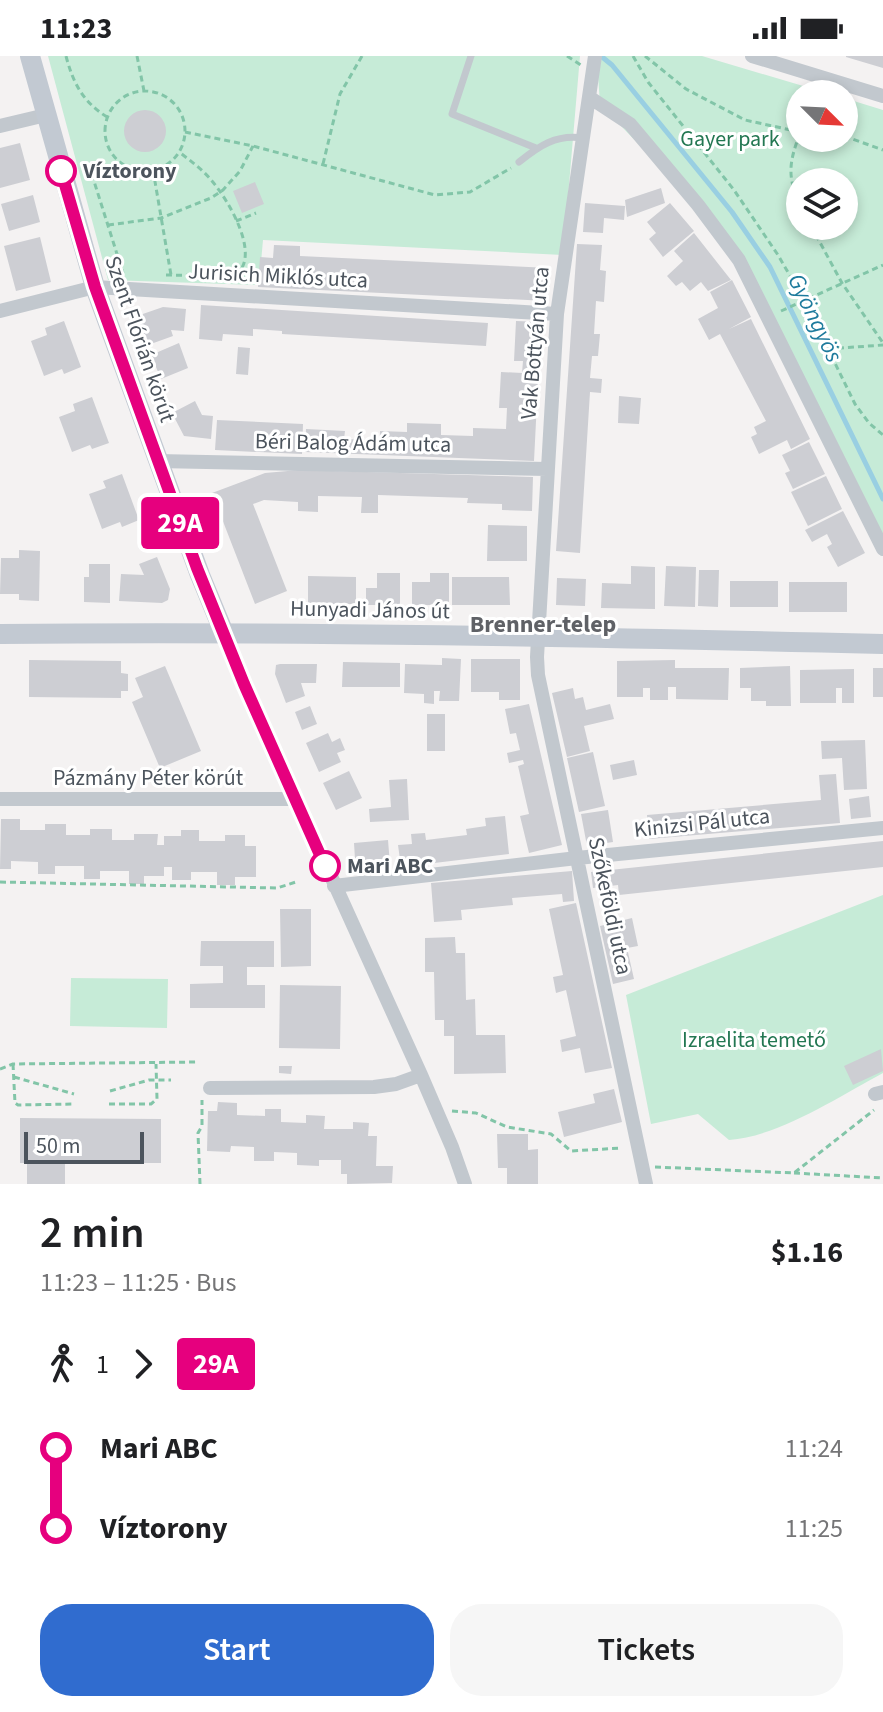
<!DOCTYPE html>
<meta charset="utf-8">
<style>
body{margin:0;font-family:"Source Sans 3",sans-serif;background:#f6f6f6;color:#202124;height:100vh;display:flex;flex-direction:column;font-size:30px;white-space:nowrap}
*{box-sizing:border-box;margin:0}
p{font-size:26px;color:#757577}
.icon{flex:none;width:44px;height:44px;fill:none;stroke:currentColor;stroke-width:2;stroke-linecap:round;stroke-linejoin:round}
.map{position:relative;height:1128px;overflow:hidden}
.details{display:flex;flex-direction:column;background:#fff;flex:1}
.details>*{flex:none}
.badge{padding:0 16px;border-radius:6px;font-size:28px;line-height:52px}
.needle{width:52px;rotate:114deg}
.fabs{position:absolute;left:786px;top:24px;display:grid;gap:16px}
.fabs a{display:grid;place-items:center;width:72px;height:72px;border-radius:50%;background:#fff;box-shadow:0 4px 12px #0003;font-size:40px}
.scale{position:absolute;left:24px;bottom:20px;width:120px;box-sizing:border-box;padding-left:8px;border:4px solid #4c545d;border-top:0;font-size:22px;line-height:28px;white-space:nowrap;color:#4c545d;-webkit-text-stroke:6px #fff;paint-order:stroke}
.map>.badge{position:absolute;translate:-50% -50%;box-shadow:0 0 0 4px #fff}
.legs{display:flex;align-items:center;gap:12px;height:88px;padding:0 40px;font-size:26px}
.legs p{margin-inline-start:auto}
.overview{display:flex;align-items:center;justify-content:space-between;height:136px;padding:0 40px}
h1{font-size:44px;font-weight:600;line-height:60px}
.cta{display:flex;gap:16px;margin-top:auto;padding:16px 40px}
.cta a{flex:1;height:92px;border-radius:32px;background:#306ccf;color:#fff;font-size:32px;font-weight:600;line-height:92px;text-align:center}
.cta a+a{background:#f6f6f6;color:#202124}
ul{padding:0 40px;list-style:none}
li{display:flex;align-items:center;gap:28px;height:80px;font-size:30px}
li i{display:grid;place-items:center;width:12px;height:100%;margin:0 10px;background:currentColor}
li i::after{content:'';width:20px;height:20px;margin:-10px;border:6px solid;border-radius:50%;background:#fff}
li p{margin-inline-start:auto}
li:first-child i{background:linear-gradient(#0000 50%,currentColor 0)}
li:last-child i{background:linear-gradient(currentColor 50%,#0000 0)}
.status{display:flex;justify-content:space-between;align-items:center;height:56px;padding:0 40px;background:#fff;direction:ltr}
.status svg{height:22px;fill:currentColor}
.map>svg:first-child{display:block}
.green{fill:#c6ebd7;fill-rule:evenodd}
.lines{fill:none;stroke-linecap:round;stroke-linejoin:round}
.stream{stroke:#99cfe2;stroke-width:5}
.building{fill:#cdced3}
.path{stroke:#82c5a8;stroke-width:3;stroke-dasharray:6 4;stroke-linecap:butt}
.lane{stroke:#c2c8ce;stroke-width:7}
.street{stroke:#c2c8ce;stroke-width:14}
.secondary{stroke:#c2c9d2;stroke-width:20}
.line-1-casing{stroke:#fff;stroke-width:18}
.line-1{stroke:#e6007e;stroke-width:12}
.stop-1-dot{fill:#fff;stroke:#e6007e;stroke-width:4}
.labels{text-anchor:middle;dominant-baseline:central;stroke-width:6;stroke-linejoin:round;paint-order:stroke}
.park-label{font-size:22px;fill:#237752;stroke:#fff}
.stop-label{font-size:22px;font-weight:bold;fill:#4c545d;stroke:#fff;text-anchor:start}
.street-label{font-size:22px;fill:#4c545d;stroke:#fff}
.water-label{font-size:24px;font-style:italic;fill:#1e7b9d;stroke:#fff}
.neighbourhood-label{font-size:24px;font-weight:bold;fill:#5f6166;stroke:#fff}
</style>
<div class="status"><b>11:23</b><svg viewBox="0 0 49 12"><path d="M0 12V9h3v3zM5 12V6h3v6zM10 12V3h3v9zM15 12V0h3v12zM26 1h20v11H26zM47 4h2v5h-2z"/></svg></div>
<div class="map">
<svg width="883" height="1128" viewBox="0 0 883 1128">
<rect width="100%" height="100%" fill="#f4f2f2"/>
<path class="green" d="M48,0h532l-17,199 -300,-15 -4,45 -151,-5z
M599,0h103l128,38h-30v44h44v-40l39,12v441l-112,-231 -75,-116 -96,-100 -3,-43zM800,126h44v44h-44z
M883,839v178c-45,24 -103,63 -154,67l-31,-26 -47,10 -25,-129z
M71,922l97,1 -1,49 -97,-2z"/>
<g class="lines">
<path class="stream" d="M601,0l11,9 120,147 38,55 113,232"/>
</g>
<path class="building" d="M846,0h37v12l-37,-11z
M124 75a21 21 0 1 1 42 0a21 21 0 1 1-42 0Z
M20,87l10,37 -30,8v-40z
M255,126l9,22 -22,9 -9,-22z
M661,132l4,15 -38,14 -2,-17z
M33,139l7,27 -31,9 -8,-27z
M585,147l40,3 -1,14 -20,-2 -1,15 -20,-1z
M670,147l24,28 -31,26 -14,-18 7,-6 -9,-11z
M694,177l37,47 -23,11 -7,-9 -11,9 -8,-9 -6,4 -9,-10 16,-15 -9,-10z
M40,181l11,45 -35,9 -12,-45z
M577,188l25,1 -2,25 6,1 -2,31 -8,-1 -2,33h6l-2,22h-6l-2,22 12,1 -1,14 -11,-1 -10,161 -24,-2z
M274,189l26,1v10l249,12 -2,33 -289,-14 2,-30 13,1z
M732,224l19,37 -22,12 22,-10 59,120 -19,10 -4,-9 -28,14 -8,-17 6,-3 -3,-7 12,-6 -46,-87 -11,6 -11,-21 20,-11 -8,-16z
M201,249l287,18 -2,23 -204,-12v-3l-29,-2v7l-30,-2 -1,7 -23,-2z
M163,251l23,2 -2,22 -13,-1 2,6 -25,9 -11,-29z
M64,265l17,46 -17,7 -2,-5 -18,7 -13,-35 16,-6 -2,-7z
M516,265l25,1 -7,139 -229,-9 1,-23 39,2 -1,8 36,1v-9l27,1v-9l34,1v11l32,1v-8l33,1 1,-21h-8l2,-36 21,1 1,-12h-9z
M179,287l9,25 -27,11 -10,-24z
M238,291l12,1 -2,27 -12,-1z
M619,340l22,2 -2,26 -21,-1z
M92,341l17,46 -17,6 -2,-4 -18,7 -13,-35 16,-6 -2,-7z
M195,345l7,14 11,1 -2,23 -27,-3 -12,-23z
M217,364l86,4 -1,30 -87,-4z
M809,386l16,32 -32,15 -8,-16 5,-2 -8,-16z
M299,414l234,7 -1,34 -30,-1v-6l-35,-1 1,-5 -90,-3v18h-17l1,-16 -44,-1v16l-20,-1v-9l-34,-2 -11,4 34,87 -32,13 -43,-111 53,-20z
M122,418l17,46 -17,7 -2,-5 -18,7 -13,-35 17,-6 -3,-7z
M826,420l16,33 -34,17 -17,-34z
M843,455l22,42 -27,14 -11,-20 5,-3 -5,-10 -15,8 -7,-12z
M488,469l39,1v35h-40z
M19,494l21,1 -1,50 -20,-1v-6h-19l1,-36h18z
M157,501l13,32 -2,11 -6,3 -43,-2 2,-27 23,1 -5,-11z
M89,508h21v39l-26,-1v-25h5z
M631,510l24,1v42l-54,-1 1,-25 29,1z
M666,510l30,1 -1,40 -31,-1z
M699,514h20l-1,37 -20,-1z
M377,517h23v32h-34v-17h11z
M430,517h19v32h-37v-23h18z
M308,520l48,1v27h-48z
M452,521h57l1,28h-58z
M557,522l29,1 -1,27 -29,-1z
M730,525h48v26h-48z
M789,526h58v30h-58z
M442,602l19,1 -2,42h-20l1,-10h-6v13l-10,-1v-9l-20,-1 1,-29 37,1z
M471,603h49v41h-21v-8h-28z
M29,604l92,1v12l7,1v17h-7v7l-92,-1z
M675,604v8h54l-1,32 -52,-1v-12h-8v13h-18v-12h-7v9h-26v-36z
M343,606l57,1v24h-58z
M280,608h37l-1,19h-15l4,13 -19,7 -11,-29 1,-9z
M165,610l36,85 -41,17 -28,-66 11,-5 -8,-19z
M790,610l1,40h-25v-5h-15v-13h-11v-20z
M873,612h10v29h-10z
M854,613v34h-12v-15h-6v15h-36v-33z
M573,632l2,11 8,-2 3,13 24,-6 4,15 -30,7 6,25 -23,6 -15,-64z
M529,648l33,141 -33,8 -9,-37 9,-2 -11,-48 6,-2 -1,-4 -14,3 -2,-10 13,-3 -4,-17 -6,1 -5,-25z
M310,650l7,18 -15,6 -7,-18z
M427,658h18v37h-18z
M328,677l4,9 8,-4 5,12 -8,3 4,9 -22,10 -13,-29z
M865,684l2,49 -23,1 -2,-32 -20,1 -1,-18z
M593,696l12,54 -26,6 -12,-54z
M634,704l3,15 -24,5 -3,-15z
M349,715l13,27 -26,12 -13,-27z
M836,718l4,49 -191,16 -2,-24 174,-15 -2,-25z
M407,723l2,41 -39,2 -1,-13 22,-2 -2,-27z
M869,740l2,21 -20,2 -2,-20z
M608,754l5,32 -26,4 -6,-32z
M505,760l4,38 -108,13 -3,-22 14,-1 -1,-10 14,-1 1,7 41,-5 -1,-6 20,-3 -1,-8z
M1,763h19v11h25v-6h21v11h24v-6h22v11h22v-6h24l-1,11h7v-9h17v-6h18v11h26v-6h20v11h11v31h-21v8h-18v-13h-26v8h-19v-13h-8v9h-20v8h-15v-13h-29v8h-16v-13h-29v8h-17v-12l-27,-1v8h-11z
M388,784l2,25 -29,3 -1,-10 -5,1 -1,-16z
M883,785v26l-264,28 -1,-10 -25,3 -2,-16z
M572,815l2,30 -11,1 -1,-8 -50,4 1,7 -52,5 1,10 -28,2 -3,-39z
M576,847l36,165 -27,5 -5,-25 -18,4 -2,-12 16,-4 -10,-46 -10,3 -3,-16 10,-2 -14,-66z
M280,853h31v57l-30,1z
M632,862l6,28 -11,2 7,31 -21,5 -13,-58z
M455,881l1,16h9l1,47 9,-1 1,36h29l1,38 -52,1v-38h-10v-16h-9l-1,-48h-9v-34z
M201,885h73v26h-27v18h18v23h-75v-24l33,-1v-17h-23z
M280,929l61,1 -1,63 -61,-1z
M881,993l2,22 -30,14 -9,-19z
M279,1010h13l-1,8 -12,-1z
M614,1033l8,33 -58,15 -6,-25 37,-9 -2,-9z
M218,1046l19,1v12l28,1v-7h16v13l25,1v-8l19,1 -1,13h29v-7l16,1 -1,13h9l-1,30h17l-1,17 -45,1v-10h-6v-14h-22v6l-22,-1v-12l-23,-1v9h-20v-14l-23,-1 -1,6 -23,-1 1,-40h9z
M20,1062l141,1v44h-96v21h-38v-21h-7z
M497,1078h31v16l10,-1v35h-31v-16h-9z"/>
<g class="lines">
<path class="path" d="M66,0c7,27 17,46 41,61
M137,0l7,35
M567,0l14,9
M633,0l15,26 86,108 44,65 26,45 51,104 14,19 14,12
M645,0l41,33 59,31 55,12
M105 75a40 40 0 1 1 80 0a40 40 0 1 1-80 0Z
M812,38l1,-1
M185,76l68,14 182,49 35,-3 41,-24
M800,77c-10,27 -14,43 0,71
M844,80l39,14
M323,108l17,-70 22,-38
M153,114l18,105
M93,122l-7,-2 1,-7 8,-1 2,4 -4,6 30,95
M236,165l20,-8
M108,169l53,-7 50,-20 12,-8 17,-19 13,-25
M811,170l31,57 41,60
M166,219l68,1c29,-18 -5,-75 -22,-95 -9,-11 -21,-20 -33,-29
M781,255l102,-46
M828,293l55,-4
M0,826l277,6 19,-6
M13,1008l2,39 3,2 56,-1
M0,1013l13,-5 186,-2
M14,1021l60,17
M110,1035l39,-11h22
M109,1048h42l6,-5 -1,-35
M452,1055l24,2 31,14 44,7 20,17 51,-3
M655,1111l139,6 80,-63
M794,1117l89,5
M200,1128l-2,-51 4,-7v-26"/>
<path class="lane" d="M471,0l-19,58 84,34
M519,106c20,-16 37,-28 64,-24"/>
<path class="street" d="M595,0l-38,258 -20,343 1,18 108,509
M752,0l131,40
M589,41l41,27 68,81 41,55 144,289
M0,70l46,-11
M0,255l95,-24 462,27
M157,405l390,8
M224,577l20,51 177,391 31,72 13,37
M0,743h296
M334,830l243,-28 306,-30
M210,1032l164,-1 22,-3 25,-9
M875,1038l8,-2"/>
<path class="secondary" d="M30,0l65,231 105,288 24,58
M0,578c294,-3 589,3 883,10"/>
</g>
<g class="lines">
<defs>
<path id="line-1" d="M61,115l34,116 102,281 47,116 81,182"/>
</defs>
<use href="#line-1" class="line-1-casing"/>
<use href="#line-1" class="line-1"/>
</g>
<g class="stop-1-dot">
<circle cx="61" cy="115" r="14"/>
<circle cx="325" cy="810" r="14"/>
</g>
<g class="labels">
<g class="park-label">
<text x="730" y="83">Gayer park</text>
<text x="754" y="984">Izraelita temető</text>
</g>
<g class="stop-label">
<text x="83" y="115">Víztorony</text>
<text x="347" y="810">Mari ABC</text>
</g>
<g class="street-label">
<text transform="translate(278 220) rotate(3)">Jurisich Miklós utca</text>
<text transform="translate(140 283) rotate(71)">Szent Flórián körút</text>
<text transform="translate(535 287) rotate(-85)">Vak Bottyán utca</text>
<text transform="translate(353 387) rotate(1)">Béri Balog Ádám utca</text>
<text transform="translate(370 554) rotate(1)">Hunyadi János út</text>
<text x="148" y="722">Pázmány Péter körút</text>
<text transform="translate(702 767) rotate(-6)">Kinizsi Pál utca</text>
<text transform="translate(610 850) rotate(78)">Szőkeföldi utca</text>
</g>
<g class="water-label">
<text transform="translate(815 262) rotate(64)">Gyöngyös</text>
</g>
<g class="neighbourhood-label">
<text x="543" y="568">Brenner-telep</text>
</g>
</g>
</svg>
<div class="fabs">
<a><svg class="needle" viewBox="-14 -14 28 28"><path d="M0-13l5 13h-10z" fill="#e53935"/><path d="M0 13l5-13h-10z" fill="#757577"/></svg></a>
<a><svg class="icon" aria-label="layers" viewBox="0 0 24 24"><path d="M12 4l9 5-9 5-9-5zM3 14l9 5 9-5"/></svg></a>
</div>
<div class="scale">50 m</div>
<b class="badge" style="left:180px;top:467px;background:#e6007e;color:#fff">29A</b>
</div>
<section class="details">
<div class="overview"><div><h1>2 min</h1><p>11:23 – 11:25 · Bus</p></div><b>$1.16</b></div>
<div class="legs"><svg class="icon" aria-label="walk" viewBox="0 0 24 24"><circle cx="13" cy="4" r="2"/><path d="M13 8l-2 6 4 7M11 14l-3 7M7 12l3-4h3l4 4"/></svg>1<svg class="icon" aria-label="forward" viewBox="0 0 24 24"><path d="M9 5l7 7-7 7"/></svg><b class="badge" style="background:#e6007e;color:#fff">29A</b></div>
<ul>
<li><i style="color:#e6007e"></i><b>Mari ABC</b><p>11:24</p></li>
<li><i style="color:#e6007e"></i><b>Víztorony</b><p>11:25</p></li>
</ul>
<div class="cta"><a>Start</a><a>Tickets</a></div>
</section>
